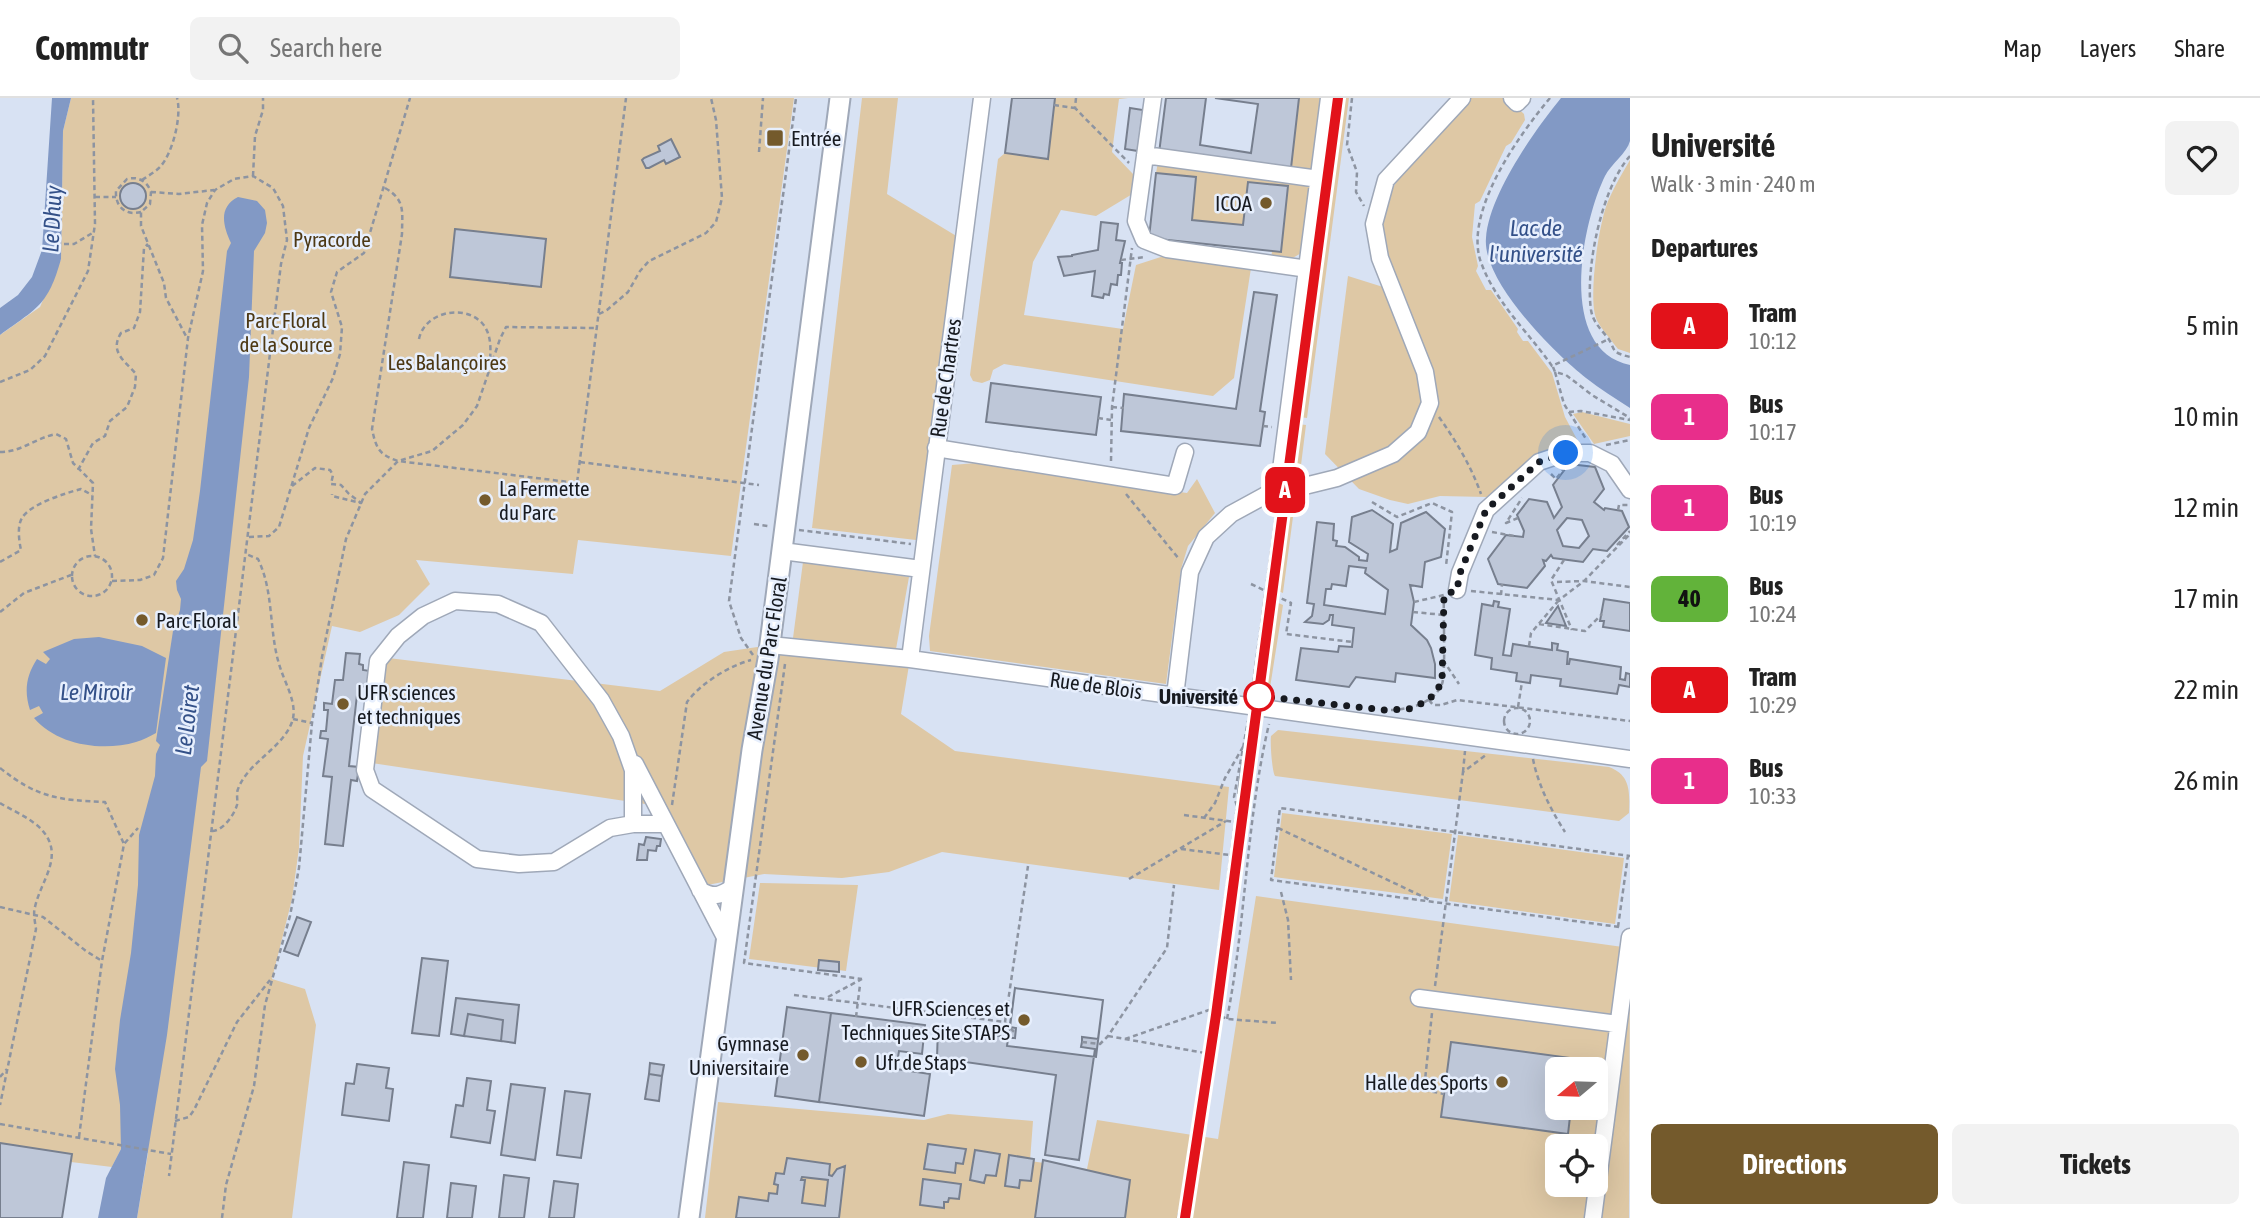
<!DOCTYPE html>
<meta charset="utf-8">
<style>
body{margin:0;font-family:"Asap Condensed",sans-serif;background:#f2f2f2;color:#222;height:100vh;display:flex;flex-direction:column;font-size:26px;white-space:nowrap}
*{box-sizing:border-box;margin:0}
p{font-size:23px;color:#767676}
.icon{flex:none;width:38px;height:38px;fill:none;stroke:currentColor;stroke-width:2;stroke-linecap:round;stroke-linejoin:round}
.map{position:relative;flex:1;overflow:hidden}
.side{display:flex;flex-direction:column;background:#fff;width:630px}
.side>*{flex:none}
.badge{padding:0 14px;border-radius:10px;font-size:24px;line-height:46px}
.needle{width:46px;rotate:251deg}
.tools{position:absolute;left:1545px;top:959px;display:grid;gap:14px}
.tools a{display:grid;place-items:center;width:63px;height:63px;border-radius:10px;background:#fff;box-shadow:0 7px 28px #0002;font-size:35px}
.you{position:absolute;width:35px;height:35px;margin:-18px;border:5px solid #fff;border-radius:50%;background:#1a73e8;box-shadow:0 0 0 10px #1a73e833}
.map>.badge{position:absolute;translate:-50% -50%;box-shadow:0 0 0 4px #fff}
h2{padding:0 21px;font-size:26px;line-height:63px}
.round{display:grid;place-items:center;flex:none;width:74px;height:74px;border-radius:10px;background:#f2f2f2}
.head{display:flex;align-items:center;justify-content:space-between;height:119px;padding:0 21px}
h1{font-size:33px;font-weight:700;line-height:52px}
.button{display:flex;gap:14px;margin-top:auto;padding:14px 21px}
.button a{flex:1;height:80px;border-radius:10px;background:#745a2c;color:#fff;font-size:28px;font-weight:700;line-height:80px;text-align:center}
.button a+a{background:#f2f2f2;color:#222}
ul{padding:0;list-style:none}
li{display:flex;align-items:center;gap:21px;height:91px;padding:0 21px}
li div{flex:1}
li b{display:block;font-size:26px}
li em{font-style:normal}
li .badge{min-width:77px;font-weight:700;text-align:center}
header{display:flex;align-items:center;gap:42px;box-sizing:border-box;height:98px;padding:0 35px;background:#fff;border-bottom:2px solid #e0e0e0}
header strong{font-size:33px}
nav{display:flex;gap:38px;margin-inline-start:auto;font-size:24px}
.search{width:490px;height:63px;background:#f2f2f2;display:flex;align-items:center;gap:18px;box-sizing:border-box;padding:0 24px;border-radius:10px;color:#767676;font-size:26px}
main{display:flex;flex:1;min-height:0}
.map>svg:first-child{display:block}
.green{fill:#dec8a5;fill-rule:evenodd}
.water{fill:#8299c5}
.building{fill:#bec7d8;stroke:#777f8e;stroke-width:2;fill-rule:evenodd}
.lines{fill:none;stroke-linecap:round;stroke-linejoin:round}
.minor-casing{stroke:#9fa8b8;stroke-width:19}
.major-casing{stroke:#9fa8b8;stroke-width:23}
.path{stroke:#8d94a1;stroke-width:2.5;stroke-dasharray:5 3.5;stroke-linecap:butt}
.minor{stroke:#fff;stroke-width:16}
.major{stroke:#fff;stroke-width:19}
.tram{stroke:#666c77;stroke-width:2}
.path-bridge{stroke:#8d94a1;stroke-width:2.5;stroke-dasharray:5 3.5;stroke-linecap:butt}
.line-casing{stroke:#fff;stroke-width:16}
.line{stroke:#e2121a;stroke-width:10}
.walk{stroke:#171a20;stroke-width:7;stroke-dasharray:0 12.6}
.poi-dot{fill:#745a2c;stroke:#e7effd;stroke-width:2.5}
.stop-dot{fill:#fff;stroke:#e2121a;stroke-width:3.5}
.labels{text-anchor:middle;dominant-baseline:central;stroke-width:5;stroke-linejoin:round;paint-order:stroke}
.poi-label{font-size:21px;fill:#171a20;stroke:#e7effd;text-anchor:start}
.park-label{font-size:21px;fill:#4d3813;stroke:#e7effd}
.street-label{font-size:21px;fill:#171a20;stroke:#e7effd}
.stop-label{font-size:21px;font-weight:bold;fill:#171a20;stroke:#e7effd;text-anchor:end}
.water-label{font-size:23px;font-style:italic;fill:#335088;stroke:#e7effd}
</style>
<header>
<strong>Commutr</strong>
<div class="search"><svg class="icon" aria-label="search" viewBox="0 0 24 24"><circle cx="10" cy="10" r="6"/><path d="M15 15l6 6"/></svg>Search here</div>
<nav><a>Map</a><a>Layers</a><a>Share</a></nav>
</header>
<main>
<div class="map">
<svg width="1630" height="1120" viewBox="0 0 1630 1120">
<rect width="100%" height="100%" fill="#d8e2f3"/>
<path class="green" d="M71,0h723l-63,458 -153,-16 -5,34 -157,-14 14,24 -31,31 -39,17 -28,-6 -29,130 -4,92 -7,51 -20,80 33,10 11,36 -24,193h-155l11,-65 -27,-4 -9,18 -41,-5v-8l-71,-11v-808l40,-28 21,-48 2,-128z
M862,0h36l-11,96 71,43 -42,303 -104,-12z
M1055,0h73l-9,1 -7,53 21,22 1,19 -38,23 -35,-6 -28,52 -9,53 99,14 13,-64 31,-10 84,13 -17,110 -21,18 -209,-32 -11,6 -3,10 -8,3 -9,-2 -3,-6 28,-216 7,-6 43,5z
M1299,0h26l-12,71 -6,2 -16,-3z
M1334,0h15l-42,320 -15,-2z
M1469,0h38l17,16 1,6 -14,23 -5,3 -26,55 -5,3 -3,33 6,29 -2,5 10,19h5l27,39 -1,3 6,9h5l24,32 13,44 15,28 -48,12 -45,40 -47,-1 -32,8 -18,-4 -31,-11 -34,-35 23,-178 51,16c-7,-21 -20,-45 -19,-67 2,-42 61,-96 89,-127z
M1630,62v193l-12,-4c-5,-7 -20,-24 -22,-31 -8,-21 3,-98 13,-119 6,-14 14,-27 21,-39z
M1158,64l151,23 3,4 -7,62 -16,9h-18l1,-9 9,1 6,-66 -39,-4 -5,43 -51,-5 -36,-47z
M1582,314l48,12v12l-36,8 -21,-30z
M1290,325l16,2 -7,56 -17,4z
M976,365l211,30 10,-14 18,34 -27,33 -7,23 -15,115 -236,-33 -1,-15 23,-171z
M1296,396l-13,99 -14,-6 11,-89z
M803,464l106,15 -13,72 -103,-11z
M1267,500l16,7 -14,89 -14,-3z
M770,547l140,14 -9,55 54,37 274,36 -10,103 -277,-38 -53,20 -47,6 -78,-4 -67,13 -45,-82 -287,-43 15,-105 280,34 64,-39z
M1278,632l331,37c21,8 21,23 20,46l-10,8 -344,-45c-3,-5 -5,-33 -4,-40z
M1282,715l170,21 -9,65 -169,-22z
M1458,737l166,23 -9,66 -166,-23z
M760,785l98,2 -12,86 -97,-12z
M1256,798l374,52 -1,270h-924l13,-116 206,18 24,-6 85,7 -3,40 57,8 10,-49 121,19zM1558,971h38v39h-38zM1558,1048h38v39h-38z"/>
<path class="water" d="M52,0h19l-8,33 -2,128c-13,47 -24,49 -61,76v-27l18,-13 14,-18 10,-27z
M1561,0h69c0,13 0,31 0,43 -3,12 -19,23 -25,35 -23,47 -49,174 25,189v43c-15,-10 -30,-19 -44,-30 -32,-25 -104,-97 -100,-140 3,-43 48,-107 75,-140z
M238,99l19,4 8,9 2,13 -2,10 -11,18 -5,126 -42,384 -6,6 -34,268 -30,183h-39l8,-40 15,-29 -1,-44 -5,-36 5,-49 11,-67 7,-68 1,-50 16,-59 1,-22 4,-9 -4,-4 17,-110 7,-21 1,-11 -4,-9 -1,-9 8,-12 9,-29 7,-49 27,-240 4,-8c-8,-17 -13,-36 7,-46z
M99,539l43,9 24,12 -10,75c-6,3 -13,7 -20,9 -34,10 -79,3 -102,-24l9,-5 -4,-7 -9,4c-6,-19 -4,-34 7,-51l9,5 4,-5 -7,-7 31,-13z"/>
<path class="building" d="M1012,0h43l-7,61 -43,-6z
M1166,0h40l-6,47 51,8 7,-49 -43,-6h84l-8,70 -132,-15z
M1130,10l13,2 -5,41 -13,-2z
M671,41l9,18 -14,7 -2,-4 -15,8h-3l-4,-8 2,-2 16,-7 -2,-5z
M1156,75l40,4 -4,43 51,5 5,-43 40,4 -7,66 -132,-14z
M120 98a13 13 0 1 1 26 0a13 13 0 1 1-26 0Z
M1101,124l17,2 -2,16 9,1 -5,22h2l-1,12h-3l-1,10 -6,-1 -2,11 -5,-1 -1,4 -11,-2 3,-25 -31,5 -6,-19 14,-1v-1l26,-5z
M455,131l91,10 -5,48 -91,-10z
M1254,194l23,3 -17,116 5,1 -5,34 -139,-15 3,-37 112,15z
M991,285l110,14 -5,38 -110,-13z
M1569,366l26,3 9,22 -10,13 10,8 1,-2 17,3 7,16 -22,24 -14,-2 -10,13 -30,-4 -2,-3 -5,6 -3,-1 2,6 -18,22 -29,-4 -10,-25 18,-24 17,2 1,-6 -7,-16 12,-16 18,3 7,16 8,-11 -9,-22zM1567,420l15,2 7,16 -10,12 -16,-2 -6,-16z
M1372,412l21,14 -3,28 7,-3 4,-26 25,-11 19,17 -4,28 -16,5 -3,25 -12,-2 4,17 -3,23 16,15 4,8 4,16v14l-39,-5 -1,9 -39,-5 -7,10 -53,-7 5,-32 37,4 1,-6 13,1 2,-19 -22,-3 1,-10h-3l-1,5 -6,4 -18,-2 7,-6 2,-12 -7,-1 10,-81 17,2 -1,16 4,1 -1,5 9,1 14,10v3l8,1 1,-7 -19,-12 3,-25zM1349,468l17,2 -1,5 23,17 -3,24 -61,-9 2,-16h5l1,-5 14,2z
M1604,501l26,4v28l-27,-4 1,-6h-4z
M1494,503l5,1 -1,5 12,2 -7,46 8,1 2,-12 39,6v-7l6,1 -1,6 11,2 -1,12h2l1,-5 51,8 -1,12 5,1 1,-7 4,1v13l-11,-2 -2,9 -57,-8 1,-7 -30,-4 -1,8 -14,-2 1,-8 -26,-4 1,-11 -17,-3 7,-51 11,2z
M1558,508l8,20 -20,-3z
M346,555l14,1 -1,10 4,1v5l7,1 -1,16 -11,-1 -9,80 10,1 -2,14 -6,-1 -8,66 -18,-2 7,-67 -9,-1 5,-37 -8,-1 1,-7h5l2,-21h-4v-7l8,1 3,-24h8z
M1242,665h4l-4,30h-4z
M646,739l15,2 -1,7h-3l-1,5 -8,-1 -1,10h-10l2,-16 5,1z
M297,819l14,5 -13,34 -14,-5z
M422,860l26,3 -9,75 -27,-3z
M819,862l20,2v10l-21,-2z
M1015,890l88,12 -5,39 -16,-2v5l-1,5 14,2 -16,111 -34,-5 11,-80 -119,-17 1,-31 77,11 1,-10 -6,-1z
M1015,890l88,12 -7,57 -89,-11z
M456,900l63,7 -4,38 -14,-2 2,-21 -35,-6 -4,22 -13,-2z
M787,909l44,6 -12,89 -44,-6z
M831,915l94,12 -3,29 -23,-3 -3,18 34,5 -6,42 -105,-14z
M468,916l35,6 -2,21 -37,-5z
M1451,944l127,17 -2,10h-18v39h13l-3,26 -127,-17z
M650,965l14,2 -2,11 -13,-2z
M357,966l32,4 -3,20 7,1 -4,32 -47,-6 4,-32 8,1z
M649,976l13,2 -3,25 -14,-2z
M467,980l24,3 -4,29 8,1 -5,32 -39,-6 5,-32 7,1z
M511,986l34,4 -10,72 -34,-5z
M565,993l25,3 -9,64 -24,-3z
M0,1045l72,11 -10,64h-62z
M928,1046l38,5 -3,15 -7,-1 -1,10 -31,-4z
M975,1052l25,4 -4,22 -10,-1 -2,8 -14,-3z
M1009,1057l25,4 -3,22 -11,-1 -1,8 -14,-2z
M787,1060l43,6 -1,11 3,1 5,-7 8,-3 -6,52h-103l3,-21 29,4 1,-8 8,1 1,-9 -4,-1 2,-11 8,1zM802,1079l26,3 -3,26 -23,-3 3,-23h-4z
M1043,1062l87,20 -5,38h-90z
M404,1064l25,3 -6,53h-26z
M504,1077l25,3 -5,40h-25z
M923,1081l38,5 -2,15 -10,-1 -1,4h-4v6l-24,-3z
M554,1083l24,3 -4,34h-25z
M451,1085l25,3 -4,32h-25z"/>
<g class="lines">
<defs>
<path id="minor" d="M1153,0l-17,123 8,19 23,9 141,20
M1512,0l5,5 5,-5
M1145,57l174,24
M936,350l239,38 10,-34
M1278,395l51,-395
M782,453l139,18
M1457,492l3,-17 26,-63 53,-48 27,-9h24l22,11 18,26
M770,547l140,14 720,100
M910,561l72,-561
M1175,598l15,-124 16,-35 25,-23 33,-18 73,-18 56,-24 25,-22 12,-29 -5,-31 -45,-114 -6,-34 12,-44 76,-82
M635,666l91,175
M633,726v-54l-12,-34 -20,-36 -60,-77 -43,-19 -43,-3 -32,15 -25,20 -20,25 -13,109 7,19 105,70 42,5 35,-2 56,-34 23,-4h31
M700,792c15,9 21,5 34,-3
M1419,900l199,26
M1593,1120l37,-281"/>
<path id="major" d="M689,1120l63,-468 16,-91 72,-561"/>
</defs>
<use href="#minor" class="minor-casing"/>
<use href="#major" class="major-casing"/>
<path class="path" d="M1076,0l-1,10 54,55
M1352,0l-5,47 10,27 -1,20 8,14
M1550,0c-31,37 -89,117 -68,167 15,39 47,68 70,101l57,-27
M1054,7l21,3
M759,54l4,-54
M1630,58c-28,31 -45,112 -39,154 2,12 9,18 16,27 4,4 5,10 8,14 3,3 11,5 15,6
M253,78l2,-40 8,-26v-12
M142,82c6,-4 13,-8 18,-13 13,-14 22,-52 17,-69
M385,90c21,12 17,24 17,46l-30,195c4,19 7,26 26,32l179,22 49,-385
M151,94l28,2 35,-4
M95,99h21
M141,114c-15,4 -26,-5 -25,-21l11,-12c11,-3 20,2 24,13l-1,12 -9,8v14l23,57 2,15 21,40
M64,146h10l20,-12
M1121,162l24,-3
M599,216l8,-4 21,-18 12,-21 9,-10 57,-28 10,-11 6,-24 -6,-78 -5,-22
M419,241c5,-26 44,-36 63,-16 9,10 9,24 8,37
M1553,269l2,5 11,3 26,20 38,23
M1555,274l9,32 22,35
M0,284l30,-12 15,-14 43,-85 7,-47 -2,-126
M1112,309l12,1
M1569,314l12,-1 49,9
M1439,319c17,24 32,49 42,77
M1098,320l13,2
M1263,328l9,1
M1606,347l24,-5
M0,354c22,0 35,-14 56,-18l10,5 7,24 20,20 -2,46 4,27
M1111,363l1,-54 20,-159
M580,364l179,23
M78,372l15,-27 12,-7 5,-15 17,-14 8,-20 1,-13c-11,-13 -27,-22 -15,-41l13,-5 6,-16 4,-64 4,-4
M1551,376l5,5 7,-9
M292,388l23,-18 15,2 3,5 -2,9 10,1 8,9 12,9 -29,-7v-2
M1126,396l53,65
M1372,404l25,15 35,-14 20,9 -6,54
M1618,412l1,-5h9
M1518,420l-12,5 16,-25
M754,426l14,2
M799,432l112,14
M1492,434l22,4
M249,439l20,-1 10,-9 30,-99 24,-50 7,-24 2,-27 -11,-35 6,-20 27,-19 46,-155
M1617,447l13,-14
M72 478a20 20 0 1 1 40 0a20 20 0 1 1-40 0Z
M1564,462l-13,20 21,50
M0,464l21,-12c-2,-9 -4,-24 1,-32 8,-14 44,-25 59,-29l11,6
M112,483l28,-1 14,-5 9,-17 25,-220 15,-67 -1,-46 5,-22 8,-13 19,-11 19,-3 20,12 10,18 4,34 -6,24 -112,912
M1557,484l27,-1 46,6
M1251,486l40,19 -5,31 67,8
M1471,493l88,9 25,-19 46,-47
M1501,497l1,-11
M1414,504l30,-7
M0,514l24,-19 47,-18
M1413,514l31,3
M1539,526l46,7 17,-17
M1529,548l2,-13 28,-33
M753,557l-12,-17 -12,-37 67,-503
M1443,562l16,24
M785,566l-41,299 118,16
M1252,593l25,-184
M1429,602l4,5h8l16,-5 173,21
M1518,609l4,-25
M1504 623a13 13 0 1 1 26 0a13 13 0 1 1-26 0Z
M1391,612c19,-1 42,-6 51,-26 4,-10 1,-72 2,-87
M293,621l19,4
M1533,661c5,26 18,51 32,73
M0,670c38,30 58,32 105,34l19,42
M1463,674l2,-21
M0,705c13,8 31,15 42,27 23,26 -1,50 -7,77 -2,6 0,15 1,22l-36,176
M672,707l15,-103c14,-19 42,-36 64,-42
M1184,717l51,7
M1204,720l11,-15 10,-25 18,-31
M1278,730l152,72
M212,733c11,0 22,-16 25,-26 1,-5 -1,-11 1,-16 10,-27 44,-40 54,-67 6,-17 -6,-37 -11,-52 -13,-36 -6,-76 -23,-111l-12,-5
M1181,751l49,6
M1129,781l97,-58
M1281,794l7,28 3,60
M0,809l43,10 43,34 16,10
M1618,829l10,-72
M1619,829l-348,-47 9,-72 350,48
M1435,888l28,-214 23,-17
M794,897l211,27 11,12
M828,899l34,-18
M1227,921c19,-97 19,-198 42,-295
M1005,924l23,-156
M1108,938l97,17
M1125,941l84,-29 18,9 51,4
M1082,944l18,2 8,-8 59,-88 7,-63
M0,979l7,-8
M1412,988l12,4 8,-77
M1424,992l20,4
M175,1023l14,-4 5,-7 43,-88 33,-42
M0,1026l171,30
M79,1039l23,-176 22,-117 14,-16
M222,1120l4,-33 28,-99 11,-81 25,-89 9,-48 13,-145 10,-66 24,-118 19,-45 33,-33 34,-10 31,-26 14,-19 23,-67 6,-12 90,1
M1178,1120l7,-33 20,-132 32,-247 -3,-9 14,-76"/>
<use href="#minor" class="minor"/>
<use href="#major" class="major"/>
<path class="tram" d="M1185,1120l31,-203 122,-917"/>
<path class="path-bridge" d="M856,919l4,-32"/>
</g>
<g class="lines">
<defs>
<path id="line" d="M1185,1120l31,-203 122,-917"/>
</defs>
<use href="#line" class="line-casing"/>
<use href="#line" class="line"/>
<path class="walk" d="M1259,598l125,14 25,-1 20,-9 13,-17 2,-88 13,-5 3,-17 26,-63 53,-48 27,-9"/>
</g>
<g class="poi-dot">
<rect x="766" y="31" width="18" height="18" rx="3.5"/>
<circle cx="1266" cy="105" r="7"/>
<circle cx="485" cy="402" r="7"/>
<circle cx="142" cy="522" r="7"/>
<circle cx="343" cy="606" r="7"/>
<circle cx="1024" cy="922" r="7"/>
<circle cx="803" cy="957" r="7"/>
<circle cx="861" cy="964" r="7"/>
<circle cx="1502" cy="984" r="7"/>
</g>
<circle class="stop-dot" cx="1259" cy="598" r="14"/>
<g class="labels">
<g class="poi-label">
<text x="791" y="40">Entrée</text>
<text x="1252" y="105" text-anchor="end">ICOA</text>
<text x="499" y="390">La Fermette<tspan x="499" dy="24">du Parc</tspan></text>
<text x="156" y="522">Parc Floral</text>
<text x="357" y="594">UFR sciences<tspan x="357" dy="24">et techniques</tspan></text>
<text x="1010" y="910" text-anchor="end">UFR Sciences et<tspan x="1010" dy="24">Techniques Site STAPS</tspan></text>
<text x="789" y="945" text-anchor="end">Gymnase<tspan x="789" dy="24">Universitaire</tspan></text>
<text x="875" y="964">Ufr de Staps</text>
<text x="1488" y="984" text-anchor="end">Halle des Sports</text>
</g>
<g class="park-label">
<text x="332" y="141">Pyracorde</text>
<text x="286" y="222">Parc Floral<tspan x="286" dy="24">de la Source</tspan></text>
<text x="447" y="264">Les Balançoires</text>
</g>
<g class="street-label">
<text transform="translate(945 280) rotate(-82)">Rue de Chartres</text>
<text transform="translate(766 560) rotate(-81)">Avenue du Parc Floral</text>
<text transform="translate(1096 587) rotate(8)">Rue de Blois</text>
</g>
<g class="stop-label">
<text x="1238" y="598">Université</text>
</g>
<g class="water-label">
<text transform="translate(52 121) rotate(-87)">Le Dhuy</text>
<text x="1536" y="130">Lac de<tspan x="1536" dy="26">l'université</tspan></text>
<text x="96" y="594">Le Miroir</text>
<text transform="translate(187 622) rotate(-83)">Le Loiret</text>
</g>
</g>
</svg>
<div class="tools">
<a><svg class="needle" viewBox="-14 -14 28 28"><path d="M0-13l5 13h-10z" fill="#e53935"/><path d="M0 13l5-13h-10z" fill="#767676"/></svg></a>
<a><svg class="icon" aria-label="locate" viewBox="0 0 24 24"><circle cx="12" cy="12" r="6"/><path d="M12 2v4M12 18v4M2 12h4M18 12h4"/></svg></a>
</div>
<div class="you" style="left:1566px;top:355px"></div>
<b class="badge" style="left:1285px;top:392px;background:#e2121a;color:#fff">A</b>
</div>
<section class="side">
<div class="head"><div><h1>Université</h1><p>Walk · 3 min · 240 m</p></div><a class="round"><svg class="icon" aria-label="heart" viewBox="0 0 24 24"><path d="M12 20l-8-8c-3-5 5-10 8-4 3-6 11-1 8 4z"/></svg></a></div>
<h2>Departures</h2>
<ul>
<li><span class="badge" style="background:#e2121a;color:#fff">A</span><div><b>Tram</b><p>10:12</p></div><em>5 min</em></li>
<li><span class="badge" style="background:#e82e8b;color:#fff">1</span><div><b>Bus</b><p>10:17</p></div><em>10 min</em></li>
<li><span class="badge" style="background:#e92d8b;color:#fff">1</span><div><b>Bus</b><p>10:19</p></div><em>12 min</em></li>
<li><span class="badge" style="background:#62b33a;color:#111">40</span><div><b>Bus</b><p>10:24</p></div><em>17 min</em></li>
<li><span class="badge" style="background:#e2121a;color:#fff">A</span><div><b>Tram</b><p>10:29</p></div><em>22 min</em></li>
<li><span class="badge" style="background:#e82e8b;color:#fff">1</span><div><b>Bus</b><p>10:33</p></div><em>26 min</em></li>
</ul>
<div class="button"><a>Directions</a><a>Tickets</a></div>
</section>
</main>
